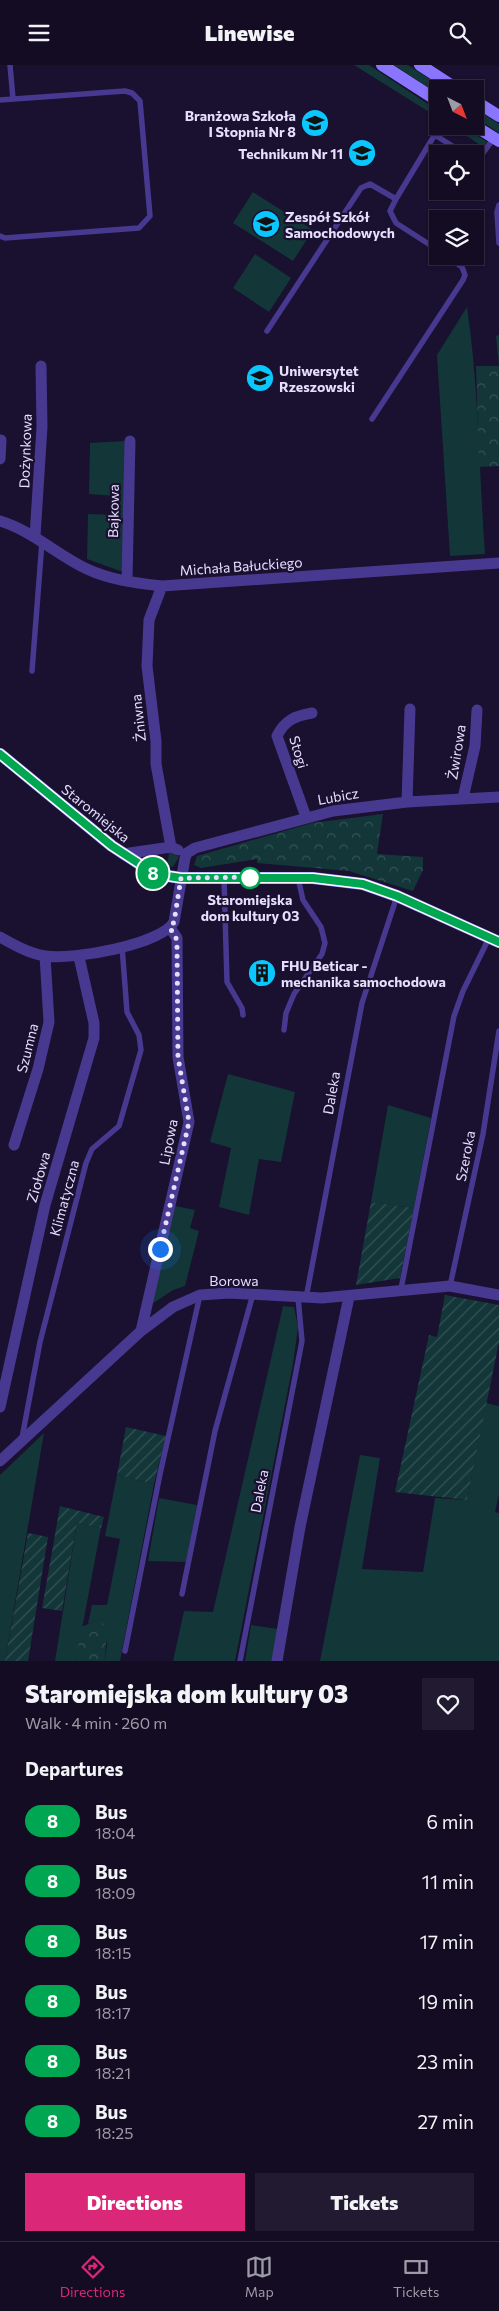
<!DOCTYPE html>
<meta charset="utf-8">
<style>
body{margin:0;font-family:Commissioner,sans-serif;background:#211a30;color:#f1f3f6;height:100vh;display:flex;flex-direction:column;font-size:19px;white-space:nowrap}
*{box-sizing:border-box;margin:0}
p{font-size:16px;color:#9d9ba6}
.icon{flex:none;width:28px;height:28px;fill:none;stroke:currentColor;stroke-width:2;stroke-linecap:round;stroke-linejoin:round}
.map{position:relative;height:1596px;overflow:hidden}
.panel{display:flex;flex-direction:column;background:#140c23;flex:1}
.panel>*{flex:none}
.badge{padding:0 10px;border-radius:16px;font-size:18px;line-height:32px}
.needle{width:32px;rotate:138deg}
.fabs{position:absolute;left:429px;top:15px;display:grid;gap:10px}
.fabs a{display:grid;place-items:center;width:55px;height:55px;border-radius:0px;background:#140c23;box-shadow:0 1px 4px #0004,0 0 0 1px #332c41;font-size:25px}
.you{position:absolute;width:25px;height:25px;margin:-12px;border:4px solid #fff;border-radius:50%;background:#1a73e8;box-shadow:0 0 0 8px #1a73e833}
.map>.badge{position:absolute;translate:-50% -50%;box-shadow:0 0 0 2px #fff}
h2{padding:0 25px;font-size:19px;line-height:45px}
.round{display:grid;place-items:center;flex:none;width:52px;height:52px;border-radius:0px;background:#211a30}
.headline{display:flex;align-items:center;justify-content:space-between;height:85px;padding:0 25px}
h1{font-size:24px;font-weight:800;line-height:38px}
.cta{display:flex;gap:10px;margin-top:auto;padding:10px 25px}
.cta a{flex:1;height:58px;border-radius:0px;background:#db2777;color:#fff;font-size:20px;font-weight:800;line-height:58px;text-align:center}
.cta a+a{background:#211a30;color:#f1f3f6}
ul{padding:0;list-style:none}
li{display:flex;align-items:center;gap:15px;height:60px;padding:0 25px}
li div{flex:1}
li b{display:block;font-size:19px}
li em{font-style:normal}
li .badge{min-width:55px;font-weight:700;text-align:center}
header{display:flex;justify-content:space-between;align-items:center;height:65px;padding:0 25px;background:#140c23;font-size:22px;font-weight:800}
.dock{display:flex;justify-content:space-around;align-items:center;height:70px;border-top:1px solid #332c41;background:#140c23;font-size:14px;color:#9d9ba6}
.dock a{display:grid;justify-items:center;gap:2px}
.dock .on{color:#db2777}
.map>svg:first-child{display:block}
.grass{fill:#133639}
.forest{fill:url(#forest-crowns)}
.garden{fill:url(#garden-furrows)}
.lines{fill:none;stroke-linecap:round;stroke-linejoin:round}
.lane{stroke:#473990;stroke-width:5.5}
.street{stroke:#473990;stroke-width:11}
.secondary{stroke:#8a75ff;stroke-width:12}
.line-casing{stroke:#fff;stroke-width:11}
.line{stroke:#00a651;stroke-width:8}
.walk{stroke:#e6deff;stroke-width:5;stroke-dasharray:0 9}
.stop-dot{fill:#fff;stroke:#00a651;stroke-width:2.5}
.labels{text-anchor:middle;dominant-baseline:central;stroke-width:4.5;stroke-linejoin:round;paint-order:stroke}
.poi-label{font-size:14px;font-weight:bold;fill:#e6deff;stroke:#1a102f;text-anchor:start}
.street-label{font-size:14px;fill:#e6deff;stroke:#1a102f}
.stop-label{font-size:14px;font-weight:bold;fill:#e6deff;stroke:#1a102f}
</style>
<header><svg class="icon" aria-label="menu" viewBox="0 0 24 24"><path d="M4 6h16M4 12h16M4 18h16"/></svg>Linewise<svg class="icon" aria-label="search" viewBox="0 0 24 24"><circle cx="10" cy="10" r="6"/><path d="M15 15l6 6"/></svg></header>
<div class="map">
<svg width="499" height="1596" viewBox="0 0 499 1596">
<defs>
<pattern id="forest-crowns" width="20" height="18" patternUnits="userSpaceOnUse" patternTransform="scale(1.25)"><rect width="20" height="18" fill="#133639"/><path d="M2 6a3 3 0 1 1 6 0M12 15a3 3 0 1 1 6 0" fill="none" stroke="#355357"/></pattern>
<pattern id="garden-furrows" width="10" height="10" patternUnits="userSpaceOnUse" patternTransform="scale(1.25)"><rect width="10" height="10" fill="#133639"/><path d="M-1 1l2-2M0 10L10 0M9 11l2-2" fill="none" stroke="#355357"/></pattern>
</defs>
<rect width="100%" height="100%" fill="#1a102f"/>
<path class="grass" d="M354,0h15l68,45v7z
M394,0h14l37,24h-7l-1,4z
M475,44l24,15v9l-24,-16z
M452,61h11l24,16 -4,5z
M253,127l60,38 -20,31 -60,-38z
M255,189l36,24 -22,34 -36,-24z
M467,242c12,81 12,164 18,247l-35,2 -13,-201z
M125,376l-2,131 -36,-13 1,-45 28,1v-19l-27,-2 1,-51z
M169,787l10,5 -6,10 -18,-4 -11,-7 6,-1 18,6z
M228,1009l67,18 -14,70 -22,-3 -10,56 -30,-8 12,-59 -21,-6z
M388,1040l43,13 -17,90 -43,-6z
M175,1141l20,4 -5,18 9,3 -14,55 -12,4 -21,14z
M283,1241l11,1 4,20 -5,37 -58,297h-62l11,-50 29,1z
M486,1338l13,3v88l-4,18 4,1v148h-179l40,-206 20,3 -18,111 61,3 12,-74 32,2z
M44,1368l-39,228h-5v-186z
M117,1410l37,9 -34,177h-15l2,-17 -11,-23 -8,3 4,-19h15l13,-66 -15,-3z
M159,1433l38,7 -11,57 -38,-1z
M77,1458l24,5 -25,133h-21z
M251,1560l27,4 -6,32h-27z"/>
<path class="forest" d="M499,270v131l-20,1 -3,-101h23l-3,-30z
M383,749l-6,40 46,3v13l-10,21 -64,-20 -92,-8v-4l-56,9 -7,-3 3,-9 115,-33z
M96,1556l11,4 -2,36h-29l5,-34z"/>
<path class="garden" d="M371,1137l43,6 -14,70 -44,7z
M445,1230l54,10v37l-32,158 -72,-8 34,-157 8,2z
M126,1362l40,9 -12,48 -37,-9z
M60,1441l44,11 -3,11 -24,-5 -15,88 -20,-3z
M28,1468l20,4 -20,124h-23z"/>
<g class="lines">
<path class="lane" d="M10,0l3,34
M0,35l125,-9 7,2 8,8 10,115 -11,12 -134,10 -5,-2
M435,70l30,19
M475,95l2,1 17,-23
M396,134l-6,12 6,12 42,27
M499,140l-2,7 2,31
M267,266l94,-143 9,-4 26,15 44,-73
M372,354l91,-139 2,-5 -3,-8 -16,-11
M32,606l10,-129
M224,814l3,103 15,26 1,7
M284,965l2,-17 8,-19 28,-40 3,-11 -4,-16 -18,-27 -5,-22
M450,1221l33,-152 16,-103
M401,1224l53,-273 9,-25 26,-53
M306,1233l56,-295 35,-107
M22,1373l18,-96 46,-179 6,-14 27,-23 22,-76 -2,-15 -12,-23 -5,-66
M182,1529l33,-163 38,-137
M125,1586l35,-177 40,-179
M240,1596l62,-320 -4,-44"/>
<path class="street" d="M0,394l1,-19
M0,456c33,10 57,34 87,48 23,11 50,14 75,17l337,-23
M35,471l7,-109 -1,-61
M127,516l3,-140
M162,521l-13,34 -2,46 9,75v23l15,83
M463,733l12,-52 2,-36
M407,737l3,-93
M306,752l-29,-81c8,-16 18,-20 35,-23
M123,789l48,-7 7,3
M0,872c14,8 30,17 46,19 27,4 114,-11 128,-34l11,-64 2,-5 8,-5 138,-37 74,-9 92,-5
M14,1080l24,-76 11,-47 -4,-66
M141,1266l48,-209 -11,-65 -1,-119 -7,-10
M0,1342l45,-202 49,-167v-15l-15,-66
M0,1396l141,-130 32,-24 27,-12 29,-2 93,5 128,-12 49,9
M277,1596l23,-134 49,-230"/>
<path class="secondary" d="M382,0l56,36
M420,0l37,24
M475,36l24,15
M475,61l24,15
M0,689l112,92 43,28 26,4h132l50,6 34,12 102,46"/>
</g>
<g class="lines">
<defs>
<path id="line" d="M0,689l112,92 43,28 26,4h132l50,6 34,12 102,46"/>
</defs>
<use href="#line" class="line-casing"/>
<use href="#line" class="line"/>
<path class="walk" d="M160,1184l29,-127 -11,-65 -1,-110 -1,-9 -6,-10 4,-6 7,-44 76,-1 -7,1"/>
</g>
<defs>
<symbol id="school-disc" viewBox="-11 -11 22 22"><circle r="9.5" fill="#0ac7ff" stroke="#1a102f"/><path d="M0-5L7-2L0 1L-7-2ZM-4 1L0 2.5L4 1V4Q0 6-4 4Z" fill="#111"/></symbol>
<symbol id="university-disc" viewBox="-11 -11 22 22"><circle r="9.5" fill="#0ac7ff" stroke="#1a102f"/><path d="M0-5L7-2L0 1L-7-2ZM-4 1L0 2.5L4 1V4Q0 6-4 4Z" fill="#111"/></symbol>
<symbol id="building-disc" viewBox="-11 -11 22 22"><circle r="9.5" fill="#0ac7ff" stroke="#1a102f"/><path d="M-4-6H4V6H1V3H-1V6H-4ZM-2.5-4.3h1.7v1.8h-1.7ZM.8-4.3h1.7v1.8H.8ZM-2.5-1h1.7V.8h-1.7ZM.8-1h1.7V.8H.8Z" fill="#111"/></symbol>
</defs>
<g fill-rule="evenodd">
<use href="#school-disc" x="299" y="42" width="32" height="32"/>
<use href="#school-disc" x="346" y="72" width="32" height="32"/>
<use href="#school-disc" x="250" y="143" width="32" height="32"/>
<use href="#university-disc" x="244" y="297" width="32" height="32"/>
<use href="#building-disc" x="246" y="892" width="32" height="32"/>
</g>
<circle class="stop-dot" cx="250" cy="813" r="10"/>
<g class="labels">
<g class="poi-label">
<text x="296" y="50" text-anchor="end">Branżowa Szkoła<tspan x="296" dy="16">I Stopnia Nr 8</tspan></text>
<text x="343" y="88" text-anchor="end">Technikum Nr 11</text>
<text x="285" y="151">Zespół Szkół<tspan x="285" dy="16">Samochodowych</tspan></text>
<text x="279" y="305">Uniwersytet<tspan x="279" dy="16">Rzeszowski</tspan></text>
<text x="281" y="900">FHU Beticar -<tspan x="281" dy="16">mechanika samochodowa</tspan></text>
</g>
<g class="street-label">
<text transform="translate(25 386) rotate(-88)">Dożynkowa</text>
<text transform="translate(113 446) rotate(-89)">Bajkowa</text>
<text transform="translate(241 501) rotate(-4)">Michała Bałuckiego</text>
<text transform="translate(138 653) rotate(-96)">Żniwna</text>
<text transform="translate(299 687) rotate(73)">Stogi</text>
<text transform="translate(456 687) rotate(-81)">Żwirowa</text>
<text transform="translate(338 731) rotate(-10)">Lubicz</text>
<text transform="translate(96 748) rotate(39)">Staromiejska</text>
<text transform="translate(27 983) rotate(-76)">Szumna</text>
<text transform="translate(331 1028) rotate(-80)">Daleka</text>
<text transform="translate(168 1077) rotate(-79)">Lipowa</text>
<text transform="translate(465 1091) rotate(-79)">Szeroka</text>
<text transform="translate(38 1112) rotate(-74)">Ziołowa</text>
<text transform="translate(64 1133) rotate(-75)">Klimatyczna</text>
<text x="234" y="1215">Borowa</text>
<text transform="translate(259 1426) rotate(-79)">Daleka</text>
</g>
<g class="stop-label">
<text x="250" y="834">Staromiejska<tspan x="250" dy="16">dom kultury 03</tspan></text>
</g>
</g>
</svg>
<div class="fabs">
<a><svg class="needle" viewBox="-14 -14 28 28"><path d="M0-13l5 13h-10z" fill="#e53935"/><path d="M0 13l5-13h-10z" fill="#9d9ba6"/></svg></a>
<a><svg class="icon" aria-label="locate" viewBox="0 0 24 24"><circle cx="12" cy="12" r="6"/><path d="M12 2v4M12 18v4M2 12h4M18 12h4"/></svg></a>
<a><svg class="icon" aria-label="layers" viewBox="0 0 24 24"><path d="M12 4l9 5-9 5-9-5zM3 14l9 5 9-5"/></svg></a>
</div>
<div class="you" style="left:160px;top:1184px"></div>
<b class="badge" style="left:153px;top:808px;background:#00a651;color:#fff">8</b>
</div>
<section class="panel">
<div class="headline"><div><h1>Staromiejska dom kultury 03</h1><p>Walk · 4 min · 260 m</p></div><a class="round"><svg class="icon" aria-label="heart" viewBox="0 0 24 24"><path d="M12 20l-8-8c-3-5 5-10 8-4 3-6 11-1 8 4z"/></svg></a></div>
<h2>Departures</h2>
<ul>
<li><span class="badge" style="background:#00a651;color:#fff">8</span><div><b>Bus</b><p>18:04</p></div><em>6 min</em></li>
<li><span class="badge" style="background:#00a651;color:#fff">8</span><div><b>Bus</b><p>18:09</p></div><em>11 min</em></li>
<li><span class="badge" style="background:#00a651;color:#fff">8</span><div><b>Bus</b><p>18:15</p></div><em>17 min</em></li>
<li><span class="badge" style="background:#00a651;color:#fff">8</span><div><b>Bus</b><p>18:17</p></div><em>19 min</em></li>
<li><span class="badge" style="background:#00a651;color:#fff">8</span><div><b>Bus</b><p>18:21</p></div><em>23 min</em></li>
<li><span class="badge" style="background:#00a651;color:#fff">8</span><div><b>Bus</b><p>18:25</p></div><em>27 min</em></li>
</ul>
<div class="cta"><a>Directions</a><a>Tickets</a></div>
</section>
<nav class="dock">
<a class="on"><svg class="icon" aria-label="directions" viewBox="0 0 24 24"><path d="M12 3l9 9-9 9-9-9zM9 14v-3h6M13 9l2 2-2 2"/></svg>Directions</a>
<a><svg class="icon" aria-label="map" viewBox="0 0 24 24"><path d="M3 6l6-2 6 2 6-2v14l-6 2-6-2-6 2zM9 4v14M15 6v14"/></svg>Map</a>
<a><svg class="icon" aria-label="tickets" viewBox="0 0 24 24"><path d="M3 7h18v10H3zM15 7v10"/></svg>Tickets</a>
</nav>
